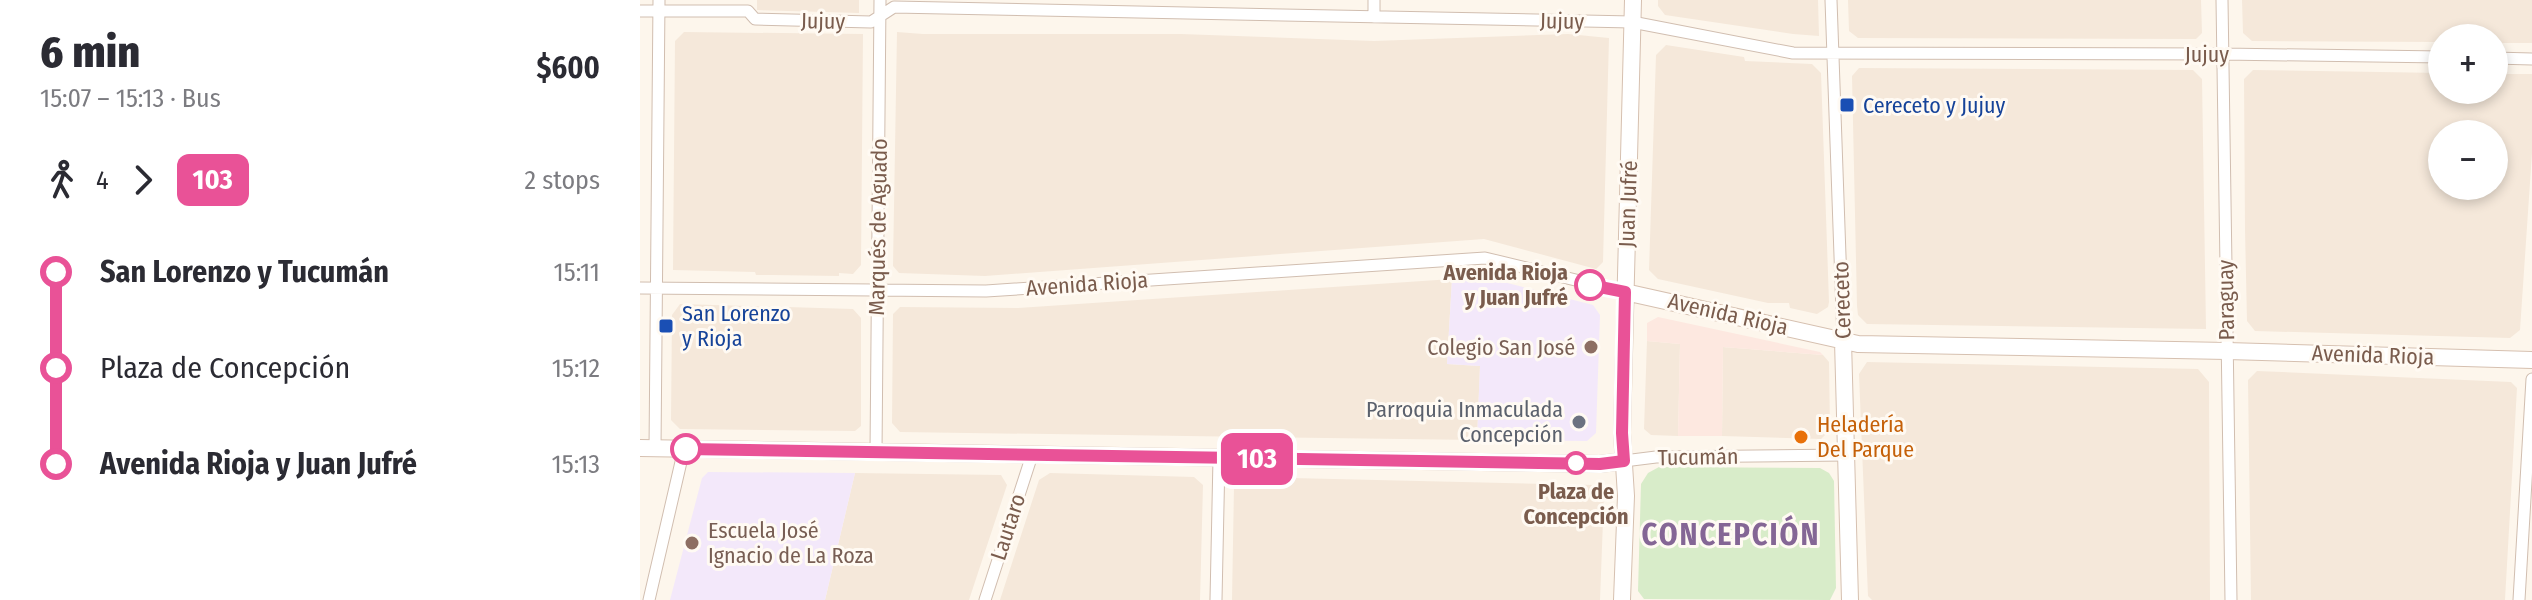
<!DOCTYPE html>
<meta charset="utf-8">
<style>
body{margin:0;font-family:"Fira Sans Condensed",sans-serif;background:#f7f7f7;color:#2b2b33;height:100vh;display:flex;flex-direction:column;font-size:30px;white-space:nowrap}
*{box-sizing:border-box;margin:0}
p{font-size:26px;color:#7c7c81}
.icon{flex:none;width:44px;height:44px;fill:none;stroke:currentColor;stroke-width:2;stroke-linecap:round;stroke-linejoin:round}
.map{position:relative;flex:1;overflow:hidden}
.details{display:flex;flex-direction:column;background:#fff;width:640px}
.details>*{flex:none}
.badge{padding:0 16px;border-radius:12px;font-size:28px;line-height:52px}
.controls{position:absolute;left:1788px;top:24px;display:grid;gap:16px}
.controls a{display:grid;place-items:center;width:80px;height:80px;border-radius:50%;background:#fff;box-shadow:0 4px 12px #0003;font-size:40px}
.map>.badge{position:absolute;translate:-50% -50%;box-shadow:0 0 0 4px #fff}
.legs{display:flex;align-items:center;gap:12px;height:88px;padding:0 40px;font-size:26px}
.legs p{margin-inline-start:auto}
.overview{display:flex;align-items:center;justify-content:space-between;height:136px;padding:0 40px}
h1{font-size:44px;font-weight:800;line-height:60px}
ul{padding:0 40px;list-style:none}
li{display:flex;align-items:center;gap:28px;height:96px;font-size:30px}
li i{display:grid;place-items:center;width:12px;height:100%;margin:0 10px;background:currentColor}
li i::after{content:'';width:20px;height:20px;margin:-10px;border:6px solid;border-radius:50%;background:#fff}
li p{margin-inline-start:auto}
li:first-child i{background:linear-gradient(#0000 50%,currentColor 0)}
li:last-child i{background:linear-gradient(currentColor 50%,#0000 0)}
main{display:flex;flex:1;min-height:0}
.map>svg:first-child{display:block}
.residential{fill:#f5e8da;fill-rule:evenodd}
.commercial{fill:#fde8e0}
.education{fill:#f3e8fa}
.green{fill:#d8ecc9}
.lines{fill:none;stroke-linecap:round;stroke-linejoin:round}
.street-casing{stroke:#d1beb0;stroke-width:13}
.secondary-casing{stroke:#d6c0b0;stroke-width:18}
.street{stroke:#fff;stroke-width:11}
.secondary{stroke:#fff;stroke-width:16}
.line-1-casing{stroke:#fff;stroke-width:18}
.line-1{stroke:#e95297;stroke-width:12}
.transit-dot{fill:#1a4fb4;stroke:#fffaf3;stroke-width:3}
.stop-1-dot{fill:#fff;stroke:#e95297;stroke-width:4}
.education-dot{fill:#8d6e63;stroke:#fffaf3;stroke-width:3}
.worship-dot{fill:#6b7280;stroke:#fffaf3;stroke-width:3}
.food-dot{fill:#e8710a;stroke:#fffaf3;stroke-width:3}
.labels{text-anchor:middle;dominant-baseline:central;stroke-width:6;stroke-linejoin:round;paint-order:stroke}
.street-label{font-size:22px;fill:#7a5c4d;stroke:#fffaf3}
.transit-label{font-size:22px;fill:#164399;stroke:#fffaf3;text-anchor:start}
.stop-label{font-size:22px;font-weight:bold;fill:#7a5c4d;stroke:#fffaf3;text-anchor:end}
.education-label{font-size:22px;fill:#785e54;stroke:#fffaf3;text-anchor:end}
.worship-label{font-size:22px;fill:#5b616d;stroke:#fffaf3;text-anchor:end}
.food-label{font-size:22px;fill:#c56008;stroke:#fffaf3;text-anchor:start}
.district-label{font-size:30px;font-weight:bold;letter-spacing:2px;fill:#846695;stroke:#fffaf3}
</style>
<main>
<section class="details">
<div class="overview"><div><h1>6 min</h1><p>15:07 – 15:13 · Bus</p></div><b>$600</b></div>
<div class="legs"><svg class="icon" aria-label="walk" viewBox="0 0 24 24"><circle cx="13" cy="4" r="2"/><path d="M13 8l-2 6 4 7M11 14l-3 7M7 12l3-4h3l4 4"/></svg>4<svg class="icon" aria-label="forward" viewBox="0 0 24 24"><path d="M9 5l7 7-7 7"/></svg><b class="badge" style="background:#e95297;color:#fff">103</b><p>2 stops</p></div>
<ul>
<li><i style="color:#e95297"></i><b>San Lorenzo y Tucumán</b><p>15:11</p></li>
<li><i style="color:#e95297"></i><span>Plaza de Concepción</span><p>15:12</p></li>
<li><i style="color:#e95297"></i><b>Avenida Rioja y Juan Jufré</b><p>15:13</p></li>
</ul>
</section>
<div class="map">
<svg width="1892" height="600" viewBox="0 0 1892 600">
<rect width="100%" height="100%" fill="#fdf6ec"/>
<path class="residential" d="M117,0h102v13l-102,-3z
M1018,0h160l1,36 -26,-2 -128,-19 -7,-9z
M1208,0h353l1,33 -6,6 -338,-1 -9,-7z
M1602,0h290v43h-38v-5h-52v4l-190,-1 -9,-8z
M44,32l179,2 -2,231 -8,9 -14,-1v3l-67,-1h-16l-1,-3 -82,-2 2,-229z
M257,32l26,2h258l193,7 194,-7 41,4 -6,224 -7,7 -112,-30 -499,37 -86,-3 -6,-7z
M1026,45l78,12 1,4 67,3 9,9 8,229 -1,5 -11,7 -27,-6 -1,-5h-21l-110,-24 -9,-9 7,-215z
M1219,68l334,2 9,9 4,250 -339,-5 -9,-9 -1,-9 -5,-230z
M1613,70l189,3v17h52v-16h38v79l-12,177 -10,8 -255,-7 -8,-10 -2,-91 -1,-151zM1802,134h52v52h-52z
M812,279l-5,85 33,2 -3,74 -577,-8 -8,-9 1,-109 7,-7 118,1z
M40,304l173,5 8,9v108l-6,5 -175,-2 -9,-9 1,-105z
M1007,341l33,3 -2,92 -27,-1 -7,-6z
M1083,347l100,8 6,7 1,68 -9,9 -99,-3z
M1227,362l331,7 11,13 1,218h-338l-4,-4 -9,-222z
M1617,371l254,11 6,6 -12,212h-254l-3,-220z
M215,473l146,2 6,10 -38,115h-144z
M410,473l144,4 9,8 -3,115h-200l39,-120z
M603,477l352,8 9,9 -4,106h-368l2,-114z"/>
<path class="commercial" d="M1018,317l162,35 3,3 -100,-8 -1,89h-44l2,-92 -33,-3v-18z"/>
<path class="education" d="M844,277l109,28 7,10 -4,118 -9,8 -110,-1 3,-74 -33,-2 5,-85z
M68,472l147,1 -30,127h-155l32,-122z"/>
<path class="green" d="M1019,467l161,1 9,5 5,8 2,107 -6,12 -186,-1 -6,-8 3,-107 7,-11z"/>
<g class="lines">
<defs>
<path id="street" d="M1191,0l12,341
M1582,0l9,600
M0,11h108l7,8 116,3 23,-15 738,15 161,31 430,1 219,3
M734,17v-17
M1854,58l38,1
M0,288l346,3 499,-33 140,34
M15,449l4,-449
M236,453l4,-453
M984,461l32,-4 189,-2
M9,600l35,-151
M345,600l47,-145
M576,600l3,-142
M1879,600l13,-221"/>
<path id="secondary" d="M985,292l233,52 369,7 305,9
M1203,341l7,259
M0,448l960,16 24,-3
M982,600l4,-104 -4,-63 11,-433"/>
</defs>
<use href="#street" class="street-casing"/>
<use href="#secondary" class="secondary-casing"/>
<use href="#street" class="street"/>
<use href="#secondary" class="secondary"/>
</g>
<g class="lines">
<defs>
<path id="line-1" d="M46,449l914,15 24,-3 -2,-28 3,-141 -35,-7"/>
</defs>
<use href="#line-1" class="line-1-casing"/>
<use href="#line-1" class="line-1"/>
</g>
<g class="transit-dot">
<rect x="1199" y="97" width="16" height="16" rx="4"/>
<rect x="18" y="318" width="16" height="16" rx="4"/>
</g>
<g class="stop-1-dot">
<circle cx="950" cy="285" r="14"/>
<circle cx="46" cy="449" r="14"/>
<circle cx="936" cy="463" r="10"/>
</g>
<g class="education-dot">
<circle cx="951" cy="347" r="8"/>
<circle cx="52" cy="543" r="8"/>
</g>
<circle class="worship-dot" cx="939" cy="422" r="8"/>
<circle class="food-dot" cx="1161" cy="437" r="8"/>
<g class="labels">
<g class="street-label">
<text transform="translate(183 21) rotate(1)">Jujuy</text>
<text transform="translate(922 21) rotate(1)">Jujuy</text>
<text x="1567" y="54">Jujuy</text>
<text transform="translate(988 204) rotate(-88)">Juan Jufré</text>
<text transform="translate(238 227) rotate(-89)">Marqués de Aguado</text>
<text transform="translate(447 284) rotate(-4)">Avenida Rioja</text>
<text transform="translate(1202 300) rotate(-92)">Cereceto</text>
<text transform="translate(1586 300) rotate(-91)">Paraguay</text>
<text transform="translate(1088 314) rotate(13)">Avenida Rioja</text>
<text transform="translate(1733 355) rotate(2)">Avenida Rioja</text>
<text transform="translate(1058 457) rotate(-1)">Tucumán</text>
<text transform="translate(368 527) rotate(-72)">Lautaro</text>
</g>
<g class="transit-label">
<text x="1223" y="105">Cereceto y Jujuy</text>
<text x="42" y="313">San Lorenzo<tspan x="42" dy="25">y Rioja</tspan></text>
</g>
<g class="stop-label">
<text x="928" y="272">Avenida Rioja<tspan x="928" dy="25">y Juan Jufré</tspan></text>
<text x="936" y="491" text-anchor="middle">Plaza de<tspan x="936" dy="25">Concepción</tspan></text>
</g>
<g class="education-label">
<text x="935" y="347">Colegio San José</text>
<text x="68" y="530" text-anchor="start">Escuela José<tspan x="68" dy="25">Ignacio de La Roza</tspan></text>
</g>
<g class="worship-label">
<text x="923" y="409">Parroquia Inmaculada<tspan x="923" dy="25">Concepción</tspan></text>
</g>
<g class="food-label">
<text x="1177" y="424">Heladería<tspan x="1177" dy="25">Del Parque</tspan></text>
</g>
<g class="district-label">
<text x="1091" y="535">CONCEPCIÓN</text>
</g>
</g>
</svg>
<div class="controls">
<a>+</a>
<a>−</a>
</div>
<b class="badge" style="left:617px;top:459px;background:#e95297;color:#fff">103</b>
</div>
</main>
